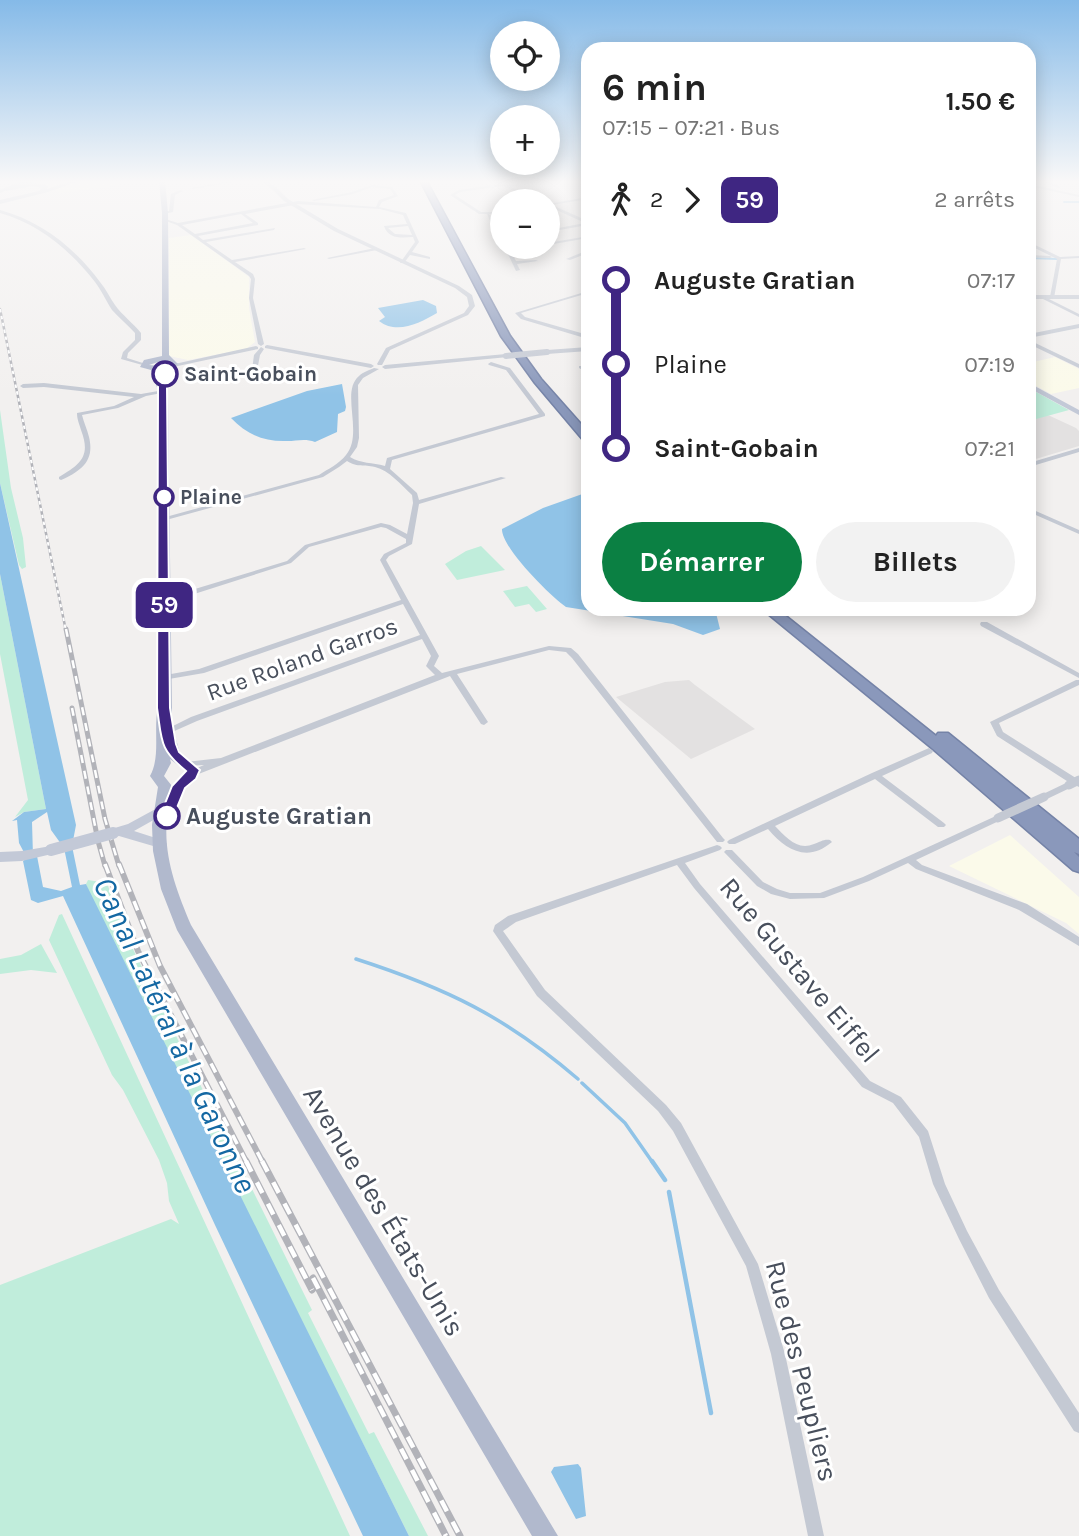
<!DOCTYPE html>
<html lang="fr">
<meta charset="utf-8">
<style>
body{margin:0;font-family:Karla,sans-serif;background:#f2f2f2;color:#222;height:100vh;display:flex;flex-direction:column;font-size:26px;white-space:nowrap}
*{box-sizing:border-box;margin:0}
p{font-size:23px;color:#767676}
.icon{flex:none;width:38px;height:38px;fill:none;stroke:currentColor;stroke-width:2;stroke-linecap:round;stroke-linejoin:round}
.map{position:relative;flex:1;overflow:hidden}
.sheet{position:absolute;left:581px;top:42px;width:455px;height:574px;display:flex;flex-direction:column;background:#fff;border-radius:21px;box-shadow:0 4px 18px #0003}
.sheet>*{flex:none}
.badge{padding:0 14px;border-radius:10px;font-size:24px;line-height:46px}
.buttons{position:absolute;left:490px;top:21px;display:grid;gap:14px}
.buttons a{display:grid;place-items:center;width:70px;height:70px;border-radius:50%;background:#fff;box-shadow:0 4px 18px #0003;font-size:35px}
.map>.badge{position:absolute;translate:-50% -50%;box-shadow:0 0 0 4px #fff}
.legs{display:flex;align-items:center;gap:10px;height:77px;padding:0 21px;font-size:23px}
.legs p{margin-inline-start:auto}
.summary{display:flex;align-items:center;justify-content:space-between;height:119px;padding:0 21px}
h1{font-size:38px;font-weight:700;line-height:52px}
.button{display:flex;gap:14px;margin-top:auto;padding:14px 21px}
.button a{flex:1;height:80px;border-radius:42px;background:#0b8043;color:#fff;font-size:28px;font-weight:700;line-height:80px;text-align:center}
.button a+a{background:#f2f2f2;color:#222}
ul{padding:0 21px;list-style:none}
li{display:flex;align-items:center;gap:24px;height:84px;font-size:26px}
li i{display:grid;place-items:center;width:10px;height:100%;margin:0 9px;background:currentColor}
li i::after{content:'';width:18px;height:18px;margin:-9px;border:5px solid;border-radius:50%;background:#fff}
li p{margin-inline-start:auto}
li:first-child i{background:linear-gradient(#0000 50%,currentColor 0)}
li:last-child i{background:linear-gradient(currentColor 50%,#0000 0)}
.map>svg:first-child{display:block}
.commercial{fill:#fbfaea}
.education{fill:#e3e1e1}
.green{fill:#c0eddb}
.water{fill:#90c3e7;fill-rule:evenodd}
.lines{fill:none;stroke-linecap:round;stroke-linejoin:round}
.stream-far2{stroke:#90c3e7;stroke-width:2}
.stream-far1{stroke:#90c3e7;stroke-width:3.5}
.stream{stroke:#90c3e7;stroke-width:4.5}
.motorway-casing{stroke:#7583a7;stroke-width:3}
.minor{fill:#c4c9d3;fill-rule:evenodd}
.tertiary{fill:#c4c9d3;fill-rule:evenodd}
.secondary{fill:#c3c9d7;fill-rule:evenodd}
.primary{fill:#b1b9cd;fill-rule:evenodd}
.motorway{fill:#8a98bb;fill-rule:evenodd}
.rail-far3-casing{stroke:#b2b3b9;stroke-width:2.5}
.rail-far2-casing{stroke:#b2b3b9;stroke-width:5}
.rail-far1-casing{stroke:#b2b3b9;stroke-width:6}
.rail-casing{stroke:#b2b3b9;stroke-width:7}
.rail-far3{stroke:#fff;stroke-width:2;stroke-dasharray:3.5;stroke-linecap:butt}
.rail-far2{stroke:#fff;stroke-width:2.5;stroke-dasharray:8;stroke-linecap:butt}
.rail-far1{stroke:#fff;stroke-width:3.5;stroke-dasharray:10;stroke-linecap:butt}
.rail{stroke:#fff;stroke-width:4.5;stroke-dasharray:12;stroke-linecap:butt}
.minor-bridge{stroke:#c4c9d3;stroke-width:9}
.tertiary-bridge{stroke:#c4c9d3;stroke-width:6}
.secondary-bridge{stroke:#c3c9d7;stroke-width:12}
.line-1{fill:#3f2682;stroke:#fff;stroke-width:2}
.stop-1-dot{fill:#fff;stroke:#3f2682;stroke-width:3.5}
.labels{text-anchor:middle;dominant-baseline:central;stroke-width:6;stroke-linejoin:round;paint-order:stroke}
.far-stop-label{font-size:21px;font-weight:bold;fill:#484f5c;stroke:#fff;text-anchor:start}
.street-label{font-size:24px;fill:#484f5c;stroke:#fff}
.stop-label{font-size:24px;font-weight:bold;fill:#484f5c;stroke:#fff;text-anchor:start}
.near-street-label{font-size:28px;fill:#484f5c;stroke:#fff}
.near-water-label{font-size:32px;font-style:italic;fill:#1468a3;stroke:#fff}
</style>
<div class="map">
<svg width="1079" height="1536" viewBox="0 0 1079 1536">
<rect width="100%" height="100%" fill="#f2f0ef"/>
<path class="commercial" d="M45,180h107l-91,13 -17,-9z
M191,235l58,42v31l6,34 -9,7 -58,11 -19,-4v-118z
M1055,357l24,12v19l-28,6 -22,-12v-19z
M1010,835l69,62v37l-13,-11 -117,-57z"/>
<path class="education" d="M1048,415l28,13 3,3v15l-50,15v-40z
M689,680l6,5 60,44 -64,30 -75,-62 49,-15z"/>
<path class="green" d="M1029,388l38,21 2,1 -40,11z
M0,410l11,78 12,50 3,29 -4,2 -3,-4 -19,-82z
M481,546l24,24 -48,10 -12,-16 21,-13z
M0,574l46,235 -22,3 -9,5 13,-17 -28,-146z
M527,586l20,23 -11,3 -7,-8 -14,3 -12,-16z
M88,880l19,3 17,48 188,379 -4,3 61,121 5,-2 54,104h-19l-315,-632 -8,-20z
M62,914l288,622h-350v-251l171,-66 8,5 -10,-23 -2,-18 -8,-23 -36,-70 -11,-15 -63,-135 10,-25z
M41,944l16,29 -26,-3 -31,4v-15l21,-4z"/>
<path class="water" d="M423,300l13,6 1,7c-17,10 -40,22 -58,8l6,-4 -7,-9z
M342,384l4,23 -1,4 -7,3 -1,18 -22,10c-10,-4 -18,-1 -28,-1 -23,1 -41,-7 -56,-23l76,-27z
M0,483l76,342 -4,21 8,39 6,-1 323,652h-46l-148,-311 -152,-329 -25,7 -7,-3 -8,-39 4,-3 -8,-15 -2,-23 -5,1 12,-9 22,-3 -46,-235zM47,812l4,18 13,18 8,39 -11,4 -18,-4 -6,-31h-4l-1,-34z
M588,492v117h124l4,4 4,16 -17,6 -30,-11 -107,-17c-16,-11 -65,-60 -64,-78l41,-21z
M578,1464l3,4 5,48 -10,3 -25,-47 3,-5z"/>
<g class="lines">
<path class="stream-far2" d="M1064,202h15
M1029,258l29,1"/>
<path class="stream-far1" d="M356,959c90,29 150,58 222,120
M582,1083l43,40 28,40"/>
<path class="stream" d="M652,1161l13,19
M669,1192l42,221"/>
<defs>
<path id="motorway" d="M420,180h6l84,156 31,43 47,53v10l-4,-1 -49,-58 -34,-47z
M762,609h15l159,127 2,-3h10l131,106v15l-5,-2 5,5v15l-6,-2 -140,-121z"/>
</defs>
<use href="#motorway" class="motorway-casing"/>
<path class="minor" d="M237,180h7l-51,9 -2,-1z
M301,180h5l-8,3 -2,-1z
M491,180c6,0 11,4 17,5 11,1 28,-6 41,-5l-38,7 30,14h-5l-33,-15 -43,6 -5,3 26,17h21v2h-13l4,6 9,-1v2l-8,1 3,5 5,3v2l-8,-3 -7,-15h-8l-29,-19 9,-5 40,-6z
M1039,180h5l17,7 -3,1z
M1029,184l50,11v2l-50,-11z
M372,185l20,2 6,9 -16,6 -3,5 27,6 13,29 -7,10 18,5v2l-20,-4 -6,8h-4l15,-21 -2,-5c-12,1 -25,2 -29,-11l23,-2 -4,-9 -23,-6 -84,-5 -2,1 -49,9 13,9v2l-60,11 5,4 72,-12 -1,2 -68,12 26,18 72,-12 2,1 -71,13 18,12 2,5 -2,19 11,46 -3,2 -3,-2 -9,-46 2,-19 -2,-3 -72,-51 -14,-5 2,-1 13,4 120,-22 78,6 3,-7 15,-5 -4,-6 -18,-2 -19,7 -39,7 -2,-1 40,-8zM241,214l12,9 -58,11 -13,-9zM408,226l4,9 -17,-1 -7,-6z
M180,190l3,1 -8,4 -2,17 -9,2v-2l5,-1 2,-17z
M588,197v2l-36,6 36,16v4l-40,7v-2l37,-7 -37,-17v-2z
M588,236v2l-40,7v-2z
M1029,242l31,15 19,-1v2l-18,1 -7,39 -4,-1 7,-38 -28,-14z
M526,247h6l-20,6 4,8 20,-1 2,1 -21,3 3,6 -4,1 -9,-19z
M375,248l2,2 -48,9 -2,-1z
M588,250v3l-18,7 -4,-1z
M1029,255l21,1 2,1 -2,1 -21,-1z
M588,291v2l-67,20 4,4 63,18v4l-67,-20 -6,-6z
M1043,296l36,18v3l-38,-19v-1z
M1079,324v4l-50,10v-4z
M1029,340l50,24v4l-50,-24z
M261,347l3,2 -4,6 -4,21 -5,1 3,-22z
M491,362l19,6 35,46v2l-153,44 -2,9 27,24 2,7 82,-23 5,1 -87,26 -7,40 -23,12 -3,4 53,96 -5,10 8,7 107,-27 22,2 7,6 145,184 2,2 -2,2h-6l-145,-184 -6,-6 -17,-2 -92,24 31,48 -4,3 -3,-1 -31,-48 -254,99h-6l-1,-2 1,-2 14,-6 -18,1 -1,-2 1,-2 35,-4 214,-83 -9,-9 5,-10 -9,-17 -225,82 -27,12h-6l-1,-2 28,-14 229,-82 -17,-31 -199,69 -41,7h-3l-1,-2 1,-2 39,-7 202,-69 -21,-40 4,-6 22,-11v-4l-20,-11 -5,-1 -72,20 -18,16 -103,33 -12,6 -7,15 -4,2 -4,-2 9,-18 6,-3h-12l-4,-2 4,-2h21l102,-31 18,-16 76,-22 9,2 17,9 6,-31 -1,-8c-11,-10 -23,-25 -37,-28 -12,-3 -16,1 -28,-6l-8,6 -16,10 -157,43h-4v-2l157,-43c9,-6 20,-11 27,-20 18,-22 -6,-63 13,-79 4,-4 11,-6 15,-8l5,1 -16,9 -5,7 1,53 -2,9 -7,10c11,7 22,5 35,9l2,-8 152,-44 -33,-44 -17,-5 -1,-1z
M579,366h4l5,3v4l-9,-5z
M44,383l97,11 23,-4 3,2 -21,4 -28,12 -36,7c2,8 5,14 7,22 6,24 -8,34 -28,43l-2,-1v-2c22,-13 32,-21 22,-47 -2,-7 -4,-11 -4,-17l37,-7 20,-9 -90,-10 -21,1 -3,-2 3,-2z
M588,398v7l-3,-2v-3z
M1079,448v4l-50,15v-4z
M1029,508l50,22v4l-50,-22z
M1009,609h10l4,3 -4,2z
M981,622h6l92,51v5l-98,-52 -1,-2z
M1076,680h3v5l-80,38 4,9 76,48v7l-6,-3 -1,3 -25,12h-6l-1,-2 1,-2 25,-12h4l-73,-47 -7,-14z
M929,748l4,3 -1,2 -50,23 62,47 2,2 -2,2h-6l-63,-48 -100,47c11,11 22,25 39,18 7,-2 9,-5 16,-4l2,2c-25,21 -46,8 -64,-13l-33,15h-6l-2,-2 2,-2 143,-67z
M998,815l3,1 2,2 -2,2 -85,40 6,5 105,39 52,33v9l-60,-36 -103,-41 -8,-6 -39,18 -45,17 -34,1 -19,-5 -14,-8 -33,-34 2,-2h6l31,32 14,7 13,4h30l43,-16z
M717,845l3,1 2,2 -2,2 -35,13 15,21 170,197 31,16 27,34 17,53 22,47 32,59 80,123v20l-5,-2 -85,-133 -30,-59 -26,-55 -14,-47 -26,-34 -31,-16 -168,-199 -17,-23 -161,57 -13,9 42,59 121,115 15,18 77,141 27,90 39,182h-16l-37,-182 -25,-88 -73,-135 -15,-20 -121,-115 -44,-65 2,-6 13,-9z"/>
<path class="tertiary" d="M32,180h7l-20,5 -19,8v-3l16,-7z
M259,180h5l12,7 12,12 50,30 121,57 13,9 3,11 -7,9 -78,35 -8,15h-4l-1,-1 9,-16 78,-35 5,-7 -2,-9 -12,-9 -121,-57 -50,-30 -12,-12z
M0,210c41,11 75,38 100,72 6,7 10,16 15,23 7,10 18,18 26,28v7l-13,13 -1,5 19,6v2l-25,-7 2,-7 12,-12v-7c-7,-8 -16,-15 -23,-23 -6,-9 -10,-19 -17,-28 -25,-32 -56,-58 -95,-69z
M1029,295h50v4h-50z
M267,345l104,19 3,2 -3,2 -106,-20v-2z
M256,346l2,1v2l-85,18 -3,-2z
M588,347v4l-41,3 -3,-2 3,-2z
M506,354l2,1v2l-123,12 -3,-2 3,-2z"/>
<path class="secondary" d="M75,180h7l-34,12 -48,12v-4l39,-9 3,-3 -10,-2 -26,5 -2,-3 28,-6 16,4 -1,3z
M1029,383l50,27v5l-50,-27z
M161,806l5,1 1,3 -1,3 -32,18 31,10 2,3 -2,3 -5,1 -41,-12 -6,1 -7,-4 2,-3 20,-6z
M51,846l5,1 2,3 -2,3 -34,8 -22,1v-10l22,-1z"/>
<path class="primary" d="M159,180h6l3,33 1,142 9,9 -18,7 8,25 4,320 -3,16 6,4 5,17 20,17 -4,9 -11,9 -13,29 -5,2c-4,37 10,73 24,106l367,611h-26l-355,-606 -16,-41 -8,-38 -1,-26 6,-38 -8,-11c11,-20 3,-46 8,-69l2,-311 -9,-26 -11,-3 4,-7 18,-4v-143zM158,362h9l1,1 -8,3 -11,-1zM170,759l16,12 -14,15 -8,-10 7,-13z"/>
<use href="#motorway" class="motorway"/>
<defs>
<path id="rail-far3" d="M0,309l66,322"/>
<path id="rail-far2" d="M66,629l39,190 14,47
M72,708l26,133 7,25"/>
<path id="rail-far1" d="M105,864l33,87 109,212
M119,864l41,102 103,197"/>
<path id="rail" d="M246,1161l66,129
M262,1161l198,375
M313,1278l133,258"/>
</defs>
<use href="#rail-far3" class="rail-far3-casing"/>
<use href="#rail-far2" class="rail-far2-casing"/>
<use href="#rail-far1" class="rail-far1-casing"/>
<use href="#rail" class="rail-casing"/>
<use href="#rail-far3" class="rail-far3"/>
<use href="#rail-far2" class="rail-far2"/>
<use href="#rail-far1" class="rail-far1"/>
<use href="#rail" class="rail"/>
<path class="minor-bridge" d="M1069,785l10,-5
M998,818l46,-21"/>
<path class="tertiary-bridge" d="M506,356l41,-4"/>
<path class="secondary-bridge" d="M51,850l62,-17"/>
</g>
<linearGradient id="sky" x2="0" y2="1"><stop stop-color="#85bae8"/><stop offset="0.46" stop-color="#f9f8f8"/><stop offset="1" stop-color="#f9f8f8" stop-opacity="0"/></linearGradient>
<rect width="1079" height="395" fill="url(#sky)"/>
<path class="line-1" d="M165,372l5,2 -3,13 3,321 6,36 3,8 21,18 -4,9 -11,9 -13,32 -5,1 -7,-5 12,-30 14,-15c-27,-22 -24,-30 -29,-63l1,-321 3,-13z"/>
<g class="stop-1-dot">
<circle cx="165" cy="374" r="12"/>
<circle cx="164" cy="497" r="9"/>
<circle cx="167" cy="816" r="12"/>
</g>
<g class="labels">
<g class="far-stop-label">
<text x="184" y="374">Saint-Gobain</text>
<text x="180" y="497">Plaine</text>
</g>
<g class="street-label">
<text transform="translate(302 659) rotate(-20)">Rue Roland Garros</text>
</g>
<g class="stop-label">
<text x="186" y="816">Auguste Gratian</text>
</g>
<g class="near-street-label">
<text transform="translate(800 970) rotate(50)">Rue Gustave Eiffel</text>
<text transform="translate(384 1211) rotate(59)">Avenue des États-Unis</text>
<text transform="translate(802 1371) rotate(76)">Rue des Peupliers</text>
</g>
<g class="near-water-label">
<text transform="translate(175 1035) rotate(65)">Canal Latéral à la Garonne</text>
</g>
</g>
</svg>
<div class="buttons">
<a><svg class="icon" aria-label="locate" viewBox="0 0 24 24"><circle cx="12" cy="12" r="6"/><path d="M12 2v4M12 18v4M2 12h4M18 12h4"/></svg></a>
<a>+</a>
<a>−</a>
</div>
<b class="badge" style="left:164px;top:605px;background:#3f2682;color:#fff">59</b>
<section class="sheet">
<div class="summary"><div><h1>6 min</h1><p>07:15 – 07:21 · Bus</p></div><b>1.50 €</b></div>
<div class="legs"><svg class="icon" aria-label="walk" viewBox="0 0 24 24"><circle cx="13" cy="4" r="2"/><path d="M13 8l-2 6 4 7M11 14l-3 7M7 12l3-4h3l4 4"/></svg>2<svg class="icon" aria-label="forward" viewBox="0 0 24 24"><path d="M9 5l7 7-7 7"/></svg><b class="badge" style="background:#3f2682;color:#fff">59</b><p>2 arrêts</p></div>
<ul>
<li><i style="color:#3f2682"></i><b>Auguste Gratian</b><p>07:17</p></li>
<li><i style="color:#3f2682"></i><span>Plaine</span><p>07:19</p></li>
<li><i style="color:#3f2682"></i><b>Saint-Gobain</b><p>07:21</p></li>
</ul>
<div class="button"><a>Démarrer</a><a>Billets</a></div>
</section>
</div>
